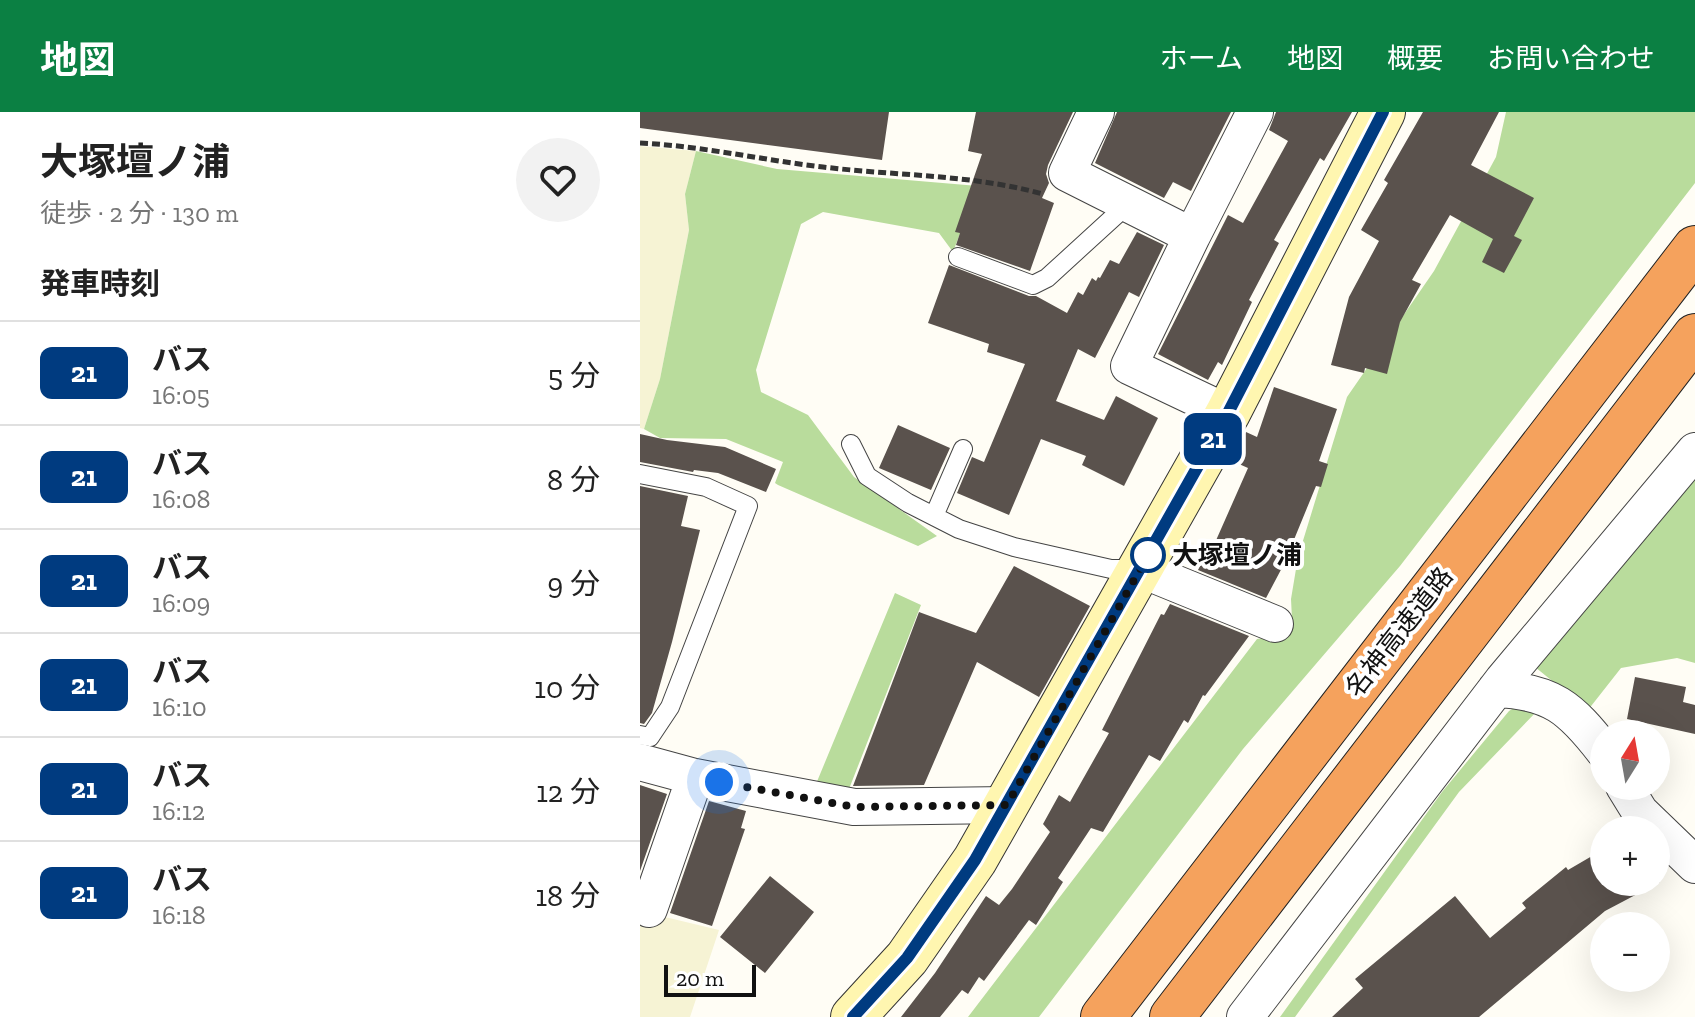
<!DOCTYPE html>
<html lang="ja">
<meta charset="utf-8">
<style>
body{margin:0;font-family:"Zilla Slab","Noto Sans JP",serif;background:#f2f2f2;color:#222;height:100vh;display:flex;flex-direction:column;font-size:30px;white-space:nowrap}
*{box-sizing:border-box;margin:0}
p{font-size:26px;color:#767676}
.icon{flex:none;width:44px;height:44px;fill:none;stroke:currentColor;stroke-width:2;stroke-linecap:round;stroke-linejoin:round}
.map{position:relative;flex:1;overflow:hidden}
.details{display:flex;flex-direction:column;background:#fff;width:640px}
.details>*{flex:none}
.badge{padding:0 16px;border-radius:12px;font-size:28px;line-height:52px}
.needle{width:52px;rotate:11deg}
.tools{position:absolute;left:950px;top:608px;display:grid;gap:16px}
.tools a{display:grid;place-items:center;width:80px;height:80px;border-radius:50%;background:#fff;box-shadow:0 8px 32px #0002;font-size:40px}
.scale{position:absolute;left:24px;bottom:20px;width:92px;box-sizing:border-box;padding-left:8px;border:4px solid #111;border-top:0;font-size:22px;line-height:28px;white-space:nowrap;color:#111;-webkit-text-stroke:6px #fff;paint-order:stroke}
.you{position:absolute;width:40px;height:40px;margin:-20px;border:6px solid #fff;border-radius:50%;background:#1a73e8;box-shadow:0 0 0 12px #1a73e833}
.map>.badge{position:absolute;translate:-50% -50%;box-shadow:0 0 0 4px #fff}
h2{padding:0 40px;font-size:30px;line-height:72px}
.round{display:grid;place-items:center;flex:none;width:84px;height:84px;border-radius:42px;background:#f2f2f2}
.overview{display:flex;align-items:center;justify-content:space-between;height:136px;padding:0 40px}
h1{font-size:38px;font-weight:700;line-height:60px}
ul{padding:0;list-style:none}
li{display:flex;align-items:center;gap:24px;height:104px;padding:0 40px;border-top:2px solid #e0e0e0}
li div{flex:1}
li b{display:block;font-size:30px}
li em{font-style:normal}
li .badge{min-width:88px;font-weight:700;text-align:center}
header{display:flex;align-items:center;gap:48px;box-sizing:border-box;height:112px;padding:0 40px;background:#0b8043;color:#fff}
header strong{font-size:38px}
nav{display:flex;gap:44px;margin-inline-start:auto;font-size:28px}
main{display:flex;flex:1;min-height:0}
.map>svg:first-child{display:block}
.farmland{fill:#f6f3d4}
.forest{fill:#b9dc9c}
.building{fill:#5a524d}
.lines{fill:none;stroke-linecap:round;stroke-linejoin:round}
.lane-casing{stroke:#444;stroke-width:20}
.street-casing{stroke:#444;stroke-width:38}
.secondary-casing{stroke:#333;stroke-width:46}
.highway-casing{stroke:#222;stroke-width:46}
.path{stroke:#333;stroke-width:5;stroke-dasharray:8 4;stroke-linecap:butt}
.lane{stroke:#fff;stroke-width:18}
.street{stroke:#fff;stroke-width:36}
.secondary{stroke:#fff6b0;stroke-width:44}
.highway{stroke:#f5a25d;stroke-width:44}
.line-casing{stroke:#fff;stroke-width:18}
.line{stroke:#003b80;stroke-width:12}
.walk{stroke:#111;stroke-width:8;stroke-dasharray:0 14.4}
.stop-dot{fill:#fff;stroke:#003b80;stroke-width:4}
.labels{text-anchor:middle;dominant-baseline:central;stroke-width:8;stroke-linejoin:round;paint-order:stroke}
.stop-label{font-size:26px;font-weight:bold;fill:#111;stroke:#fff;text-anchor:start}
.street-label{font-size:26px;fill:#111;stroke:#fff}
</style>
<header>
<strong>地図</strong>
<nav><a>ホーム</a><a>地図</a><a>概要</a><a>お問い合わせ</a></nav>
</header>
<main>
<section class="details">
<div class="overview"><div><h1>大塚壇ノ浦</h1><p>徒歩 · 2 分 · 130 m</p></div><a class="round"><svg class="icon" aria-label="heart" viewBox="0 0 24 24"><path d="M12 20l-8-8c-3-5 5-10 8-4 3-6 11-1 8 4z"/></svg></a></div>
<h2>発車時刻</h2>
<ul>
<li><span class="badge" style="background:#003b80;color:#fff">21</span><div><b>バス</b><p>16:05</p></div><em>5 分</em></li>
<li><span class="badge" style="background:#003b80;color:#fff">21</span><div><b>バス</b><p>16:08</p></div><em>8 分</em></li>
<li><span class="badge" style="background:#003b80;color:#fff">21</span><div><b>バス</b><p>16:09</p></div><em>9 分</em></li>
<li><span class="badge" style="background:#003b80;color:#fff">21</span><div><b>バス</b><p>16:10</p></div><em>10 分</em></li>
<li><span class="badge" style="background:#003b80;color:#fff">21</span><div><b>バス</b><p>16:12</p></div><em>12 分</em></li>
<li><span class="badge" style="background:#003b80;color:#fff">21</span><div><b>バス</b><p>16:18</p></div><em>18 分</em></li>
</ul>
</section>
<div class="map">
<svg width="1055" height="905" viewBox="0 0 1055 905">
<rect width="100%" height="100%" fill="#fffdf5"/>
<path class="farmland" d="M0,34l56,5 -11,43 4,36 -29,149 -16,50 -4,-1z
M0,799l79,19 -29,87h-50z"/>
<path class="forest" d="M866,0h189v71l-295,383 -157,183 -204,268h-71l289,-378 29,-5 6,-15 -1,-20 7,-42 49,-160 87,-126 62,-114z
M56,39l81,18 201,17 -25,66 -14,-19 -116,-21 -22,12 -45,146 5,22 47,23 46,62 83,59 -19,10 -140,-61 -3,-2 8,-21 -57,-23 -66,-1 -16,-9 16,-50 29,-149 -4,-36z
M1055,361v190l-18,-5 -56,10 -33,42 -53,-43z
M255,481l26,12 -72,184 -33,-5z
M880,592l19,5 -80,83 -164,225h-15l162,-225 67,-81z"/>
<path class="building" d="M0,0h249l-7,48 -242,-32z
M336,0h97l-25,53 -2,9 3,9 -7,15 12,5 -24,68 -74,-26 4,-12 -5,-1 27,-78 -14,-3z
M477,0h114l-40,79 -18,-9 -9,16 -69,-35z
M636,0h76l-28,49 -4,-3 -46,82 5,3 -30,57 3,2 -30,63 -4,-3 -10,18 -50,-26 70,-139 15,8 45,-82 -19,-11z
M783,0h76l-28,53 63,33 -20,38 8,4 -18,33 -22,-11 11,-23 -43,-24 -38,65 9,4 -21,38 -13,52 -22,-6 -1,5 -33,-8 18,-68 30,-56 -18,-11 27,-47 -4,-3z
M497,120l27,13 -25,52 -10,-5 -34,66 -17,-9 -22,52 48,19 12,-24 42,22 -34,68 -42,-21 4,-9 -45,-17 -32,76 -52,-22 15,-36 12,5 41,-98 -38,-12 2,-8 -61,-21 21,-58 80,31h7l31,17 11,-21 5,3 9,-17 4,3 2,-4 2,1 10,-18 9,4z
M634,275l63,22 -18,52 9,3 -7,23 -5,-1 -32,78 -18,34 -68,-28 4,-9 4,2 42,-95 -18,-8 16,-28 11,5z
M258,313l52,23 -19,42 -52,-22z
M0,322l27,6 58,7 51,22 -10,23 -48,-19 -24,-3 -1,2 -53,-10z
M0,374l48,10 -7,30 19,4 -28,112 -20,71 -8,11 -4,-1z
M374,454l76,40 -51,91 -62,-35 -53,123 -71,1 66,-174 57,21z
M530,492l79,32 -44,60 -2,-1 -15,28 -4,-3 -24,41 -11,-6 -46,77 -12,-4 -33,50 5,4 -27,43 -7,-5 -45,61 -5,-4 -11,17 -6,-4 -22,27h-39l34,-44 51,-77 13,9 13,-16 38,-57 -7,-8 16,-29 11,7 39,-69 -7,-3 59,-116 3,1z
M995,565l51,10 -3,15 12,3v29l-68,-15z
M0,673l27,9 -27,77z
M69,689l37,10 -5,17 4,1 -33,97 -42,-13z
M964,737v33h56l-55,29 -126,106h-147l31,-29 -8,-9 100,-83 35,42 36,-30 -4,-5 44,-36 2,3z
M130,764l44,36 -49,61 -45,-36z"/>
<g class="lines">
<defs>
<path id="lane" d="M318,145l75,28 14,-7 81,-74
M211,332l16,32 41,27 51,26 55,18 97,22h26
M0,362l66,13 42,19 -78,201 -20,30 -10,-2
M294,404l29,-67"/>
<path id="street" d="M456,0l-29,61 125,63 -63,130 99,47
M552,124l63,-124
M500,457l135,55
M856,577c55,2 75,19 108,62
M0,650l55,15 159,30 153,-2
M984,674l16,26 55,53
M9,797l46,-132
M605,905l258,-337 192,-229"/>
<path id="secondary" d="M213,905l54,-59 68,-98 253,-447 155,-301"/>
<path id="highway" d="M463,905l592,-769
M532,905l523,-681"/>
</defs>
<use href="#lane" class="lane-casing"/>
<use href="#street" class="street-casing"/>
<use href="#secondary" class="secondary-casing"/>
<use href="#highway" class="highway-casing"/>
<path class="path" d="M0,31c62,3 122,17 183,24 74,9 147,7 220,27"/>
<use href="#lane" class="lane"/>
<use href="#street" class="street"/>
<use href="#secondary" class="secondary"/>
<use href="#highway" class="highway"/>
</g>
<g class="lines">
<defs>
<path id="line" d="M213,905l54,-59 68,-98 253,-447 155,-301"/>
</defs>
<use href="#line" class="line-casing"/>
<use href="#line" class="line"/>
<path class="walk" d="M79,670l135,25 153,-2 148,-262 -7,12"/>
</g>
<circle class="stop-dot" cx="508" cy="443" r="16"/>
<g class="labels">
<g class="stop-label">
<text x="532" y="443">大塚壇ノ浦</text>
</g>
<g class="street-label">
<text transform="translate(759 520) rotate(-52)">名神高速道路</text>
</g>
</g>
</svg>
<div class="tools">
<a><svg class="needle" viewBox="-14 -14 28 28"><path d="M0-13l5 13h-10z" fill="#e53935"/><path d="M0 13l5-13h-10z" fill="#767676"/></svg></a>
<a>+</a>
<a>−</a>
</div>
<div class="scale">20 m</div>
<div class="you" style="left:79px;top:670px"></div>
<b class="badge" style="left:573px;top:327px;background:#003b80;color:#fff">21</b>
</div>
</main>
